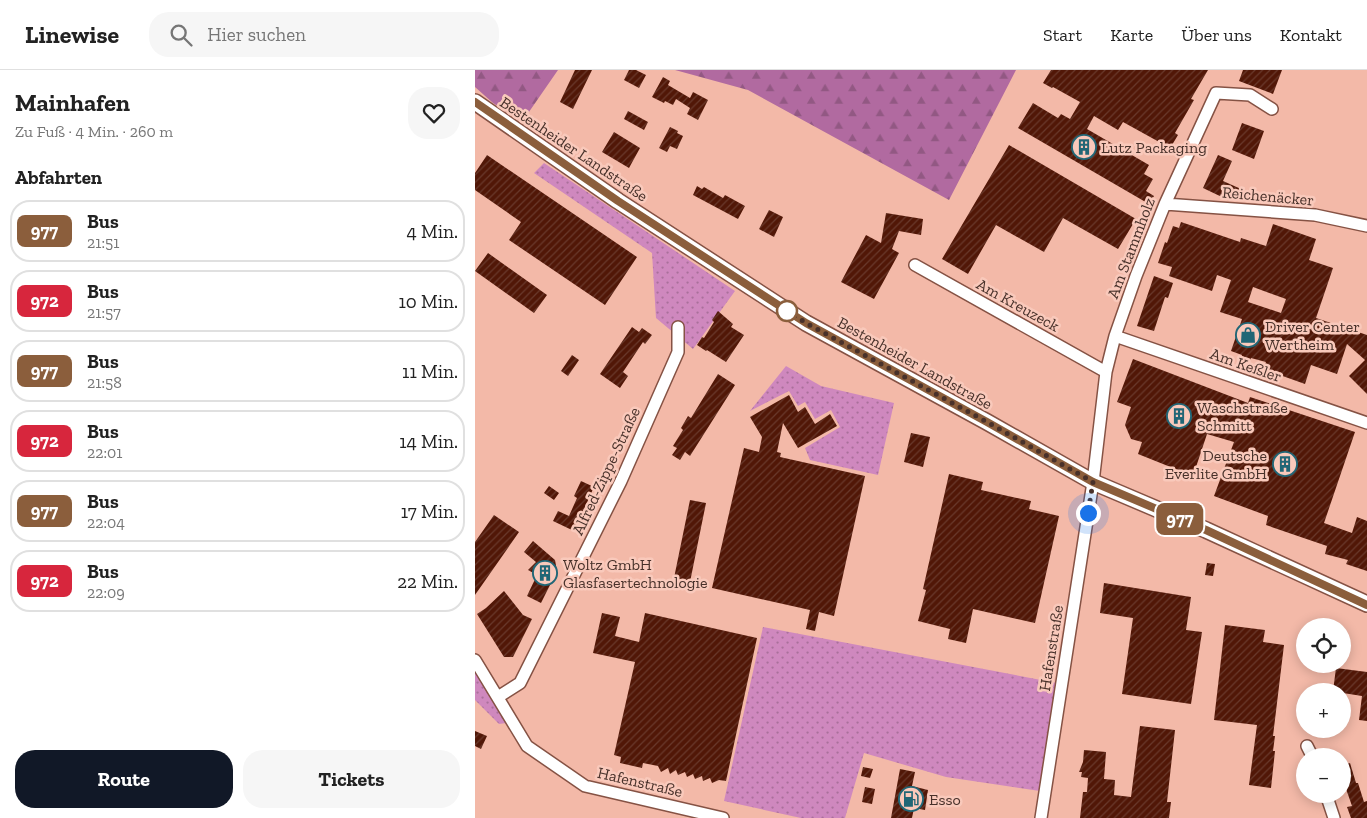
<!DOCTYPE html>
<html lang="de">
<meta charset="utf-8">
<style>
body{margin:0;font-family:"Zilla Slab",serif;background:#f6f6f6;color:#222;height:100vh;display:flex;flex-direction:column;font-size:19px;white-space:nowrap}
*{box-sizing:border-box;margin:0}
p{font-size:16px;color:#767676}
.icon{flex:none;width:28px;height:28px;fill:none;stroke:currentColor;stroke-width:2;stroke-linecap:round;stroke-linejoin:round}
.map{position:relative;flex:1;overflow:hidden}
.panel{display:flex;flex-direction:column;background:#fff;width:475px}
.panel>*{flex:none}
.badge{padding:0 10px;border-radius:8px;font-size:18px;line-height:32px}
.buttons{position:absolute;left:821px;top:548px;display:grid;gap:10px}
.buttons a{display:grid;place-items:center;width:55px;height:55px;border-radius:50%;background:#fff;box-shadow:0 2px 12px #0003;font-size:25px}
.you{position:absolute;width:25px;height:25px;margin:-12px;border:4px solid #fff;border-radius:50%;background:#1a73e8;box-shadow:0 0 0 8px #1a73e833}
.map>.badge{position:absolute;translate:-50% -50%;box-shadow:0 0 0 2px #fff}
h2{padding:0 15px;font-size:19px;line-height:45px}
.round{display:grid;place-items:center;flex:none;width:52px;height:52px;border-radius:20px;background:#f6f6f6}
.summary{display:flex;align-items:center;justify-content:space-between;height:85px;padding:0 15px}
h1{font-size:24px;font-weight:700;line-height:38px}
.cta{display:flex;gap:10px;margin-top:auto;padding:10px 15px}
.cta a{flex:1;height:58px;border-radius:20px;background:#111827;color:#fff;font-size:20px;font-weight:700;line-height:58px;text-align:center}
.cta a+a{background:#f6f6f6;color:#222}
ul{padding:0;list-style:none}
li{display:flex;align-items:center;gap:15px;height:62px;margin:0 10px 8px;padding:0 5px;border:2px solid #e0e0e0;border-radius:20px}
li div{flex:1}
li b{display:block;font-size:19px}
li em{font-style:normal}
li .badge{min-width:55px;font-weight:700;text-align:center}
header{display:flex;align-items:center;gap:30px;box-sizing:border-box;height:70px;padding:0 25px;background:#fff;border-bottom:1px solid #e0e0e0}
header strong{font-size:24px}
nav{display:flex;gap:28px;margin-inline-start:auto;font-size:18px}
.search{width:350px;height:45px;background:#f6f6f6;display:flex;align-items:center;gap:12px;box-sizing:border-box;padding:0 18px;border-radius:20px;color:#767676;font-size:19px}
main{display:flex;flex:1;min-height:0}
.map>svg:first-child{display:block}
.grass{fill:url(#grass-dots)}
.forest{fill:url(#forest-firs)}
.building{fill:url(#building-hatch);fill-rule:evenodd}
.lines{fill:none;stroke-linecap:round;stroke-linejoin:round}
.minor-casing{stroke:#855244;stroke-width:14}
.major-casing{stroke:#855244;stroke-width:18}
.minor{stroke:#fff;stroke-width:11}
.major{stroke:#fff;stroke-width:15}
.line-casing{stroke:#fff;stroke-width:11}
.line{stroke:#8b5e3c;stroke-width:8}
.walk{stroke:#48312a;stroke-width:5;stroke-dasharray:0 9}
.stop-dot{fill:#fff;stroke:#8b5e3c;stroke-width:2.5}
.labels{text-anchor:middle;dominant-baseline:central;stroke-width:5;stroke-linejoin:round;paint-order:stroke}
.poi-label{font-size:16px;fill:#48312a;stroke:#f9c9bb;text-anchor:start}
.street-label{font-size:16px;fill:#48312a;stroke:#f9c9bb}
</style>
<header>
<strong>Linewise</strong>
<div class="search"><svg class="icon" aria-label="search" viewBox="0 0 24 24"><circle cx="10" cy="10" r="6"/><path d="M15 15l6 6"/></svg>Hier suchen</div>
<nav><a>Start</a><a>Karte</a><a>Über uns</a><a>Kontakt</a></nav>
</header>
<main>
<section class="panel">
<div class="summary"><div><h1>Mainhafen</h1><p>Zu Fuß · 4 Min. · 260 m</p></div><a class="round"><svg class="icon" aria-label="heart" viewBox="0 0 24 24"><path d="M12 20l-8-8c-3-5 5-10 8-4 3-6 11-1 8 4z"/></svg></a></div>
<h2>Abfahrten</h2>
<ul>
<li><span class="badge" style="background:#8b5e3c;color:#fff">977</span><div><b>Bus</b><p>21:51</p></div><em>4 Min.</em></li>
<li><span class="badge" style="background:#d7263d;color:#fff">972</span><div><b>Bus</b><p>21:57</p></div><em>10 Min.</em></li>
<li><span class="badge" style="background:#8b5e3c;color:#fff">977</span><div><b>Bus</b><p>21:58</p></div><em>11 Min.</em></li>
<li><span class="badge" style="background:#d7263d;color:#fff">972</span><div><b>Bus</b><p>22:01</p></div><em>14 Min.</em></li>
<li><span class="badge" style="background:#8b5e3c;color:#fff">977</span><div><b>Bus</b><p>22:04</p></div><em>17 Min.</em></li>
<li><span class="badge" style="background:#d7263d;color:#fff">972</span><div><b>Bus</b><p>22:09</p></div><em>22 Min.</em></li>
</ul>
<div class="cta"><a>Route</a><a>Tickets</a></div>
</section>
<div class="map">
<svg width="892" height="748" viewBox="0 0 892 748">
<defs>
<pattern id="grass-dots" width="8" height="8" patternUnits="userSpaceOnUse" patternTransform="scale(1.25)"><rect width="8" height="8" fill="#cf88be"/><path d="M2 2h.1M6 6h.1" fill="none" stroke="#aa709b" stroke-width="1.8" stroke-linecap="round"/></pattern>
<pattern id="forest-firs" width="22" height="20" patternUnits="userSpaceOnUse" patternTransform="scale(1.25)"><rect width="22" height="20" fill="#b16aa0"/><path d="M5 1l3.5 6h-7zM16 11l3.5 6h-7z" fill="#925883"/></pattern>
<pattern id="building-hatch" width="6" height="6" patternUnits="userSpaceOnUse" patternTransform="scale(1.25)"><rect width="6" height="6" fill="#511707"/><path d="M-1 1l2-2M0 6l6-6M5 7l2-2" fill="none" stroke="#69392c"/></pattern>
</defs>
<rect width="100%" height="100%" fill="#f3b9a8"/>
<path class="grass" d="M69,93l191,128 -42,58 -37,-31 -4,-65 -118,-80z
M311,296l35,20 73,17 -16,72 -68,-15 -5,-12 35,-21 -9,-17 -16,9 -10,-17 -7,4 -9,-15 -39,20z
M288,557l299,57 -22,107 -94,-14 -82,-24 -19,65h-44l-77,-17z
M0,590l38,62 -14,2 -24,-24z"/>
<path class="forest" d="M0,0h83l-36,52 -29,-19 -18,-16z
M200,0h341l-67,130 -201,-110z"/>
<path class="building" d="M100,0h17l-19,39 -13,-7z
M154,0h7l10,5 -7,13 -15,-8z
M576,0h157l-17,29 3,1 -19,33 3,2 -6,10 -9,3 -2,-5 -38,-21 -5,8 -24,-14 -7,13 62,36 -5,9 9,5 -7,12 8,5 -5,8 -131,-76 15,-25 25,15 3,-4 9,5 10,-17 -27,-15 -1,1 -9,-5z
M768,0h39l-9,24 -34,-13z
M188,7l7,4 -2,4 22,13 3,-6 15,8 -10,20 -11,-6 3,-6 -14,-9 -3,6 -8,-4 -1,2 -12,-6z
M153,41l20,11 -4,8 -20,-11z
M767,53l22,8 -10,28 -22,-9z
M195,57l8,4 -1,2 6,3 -6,13 -7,-3 -3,6 -8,-4z
M139,62l26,16 -11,20 -27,-16z
M534,75l127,74 -18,30 -55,-31 -19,34 -48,-27 -28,49 -26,-15z
M12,85l150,102 -32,48 -96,-65 12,-18 -46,-32v-17z
M743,85l14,6 -9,20 18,8 -3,7 -11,-4 -3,6 -21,-10z
M222,116l5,3 2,-2 19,11 2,-3 20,11 -7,13 -45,-24z
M294,140l14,7 -9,20 -15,-8z
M411,143l37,6 -2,16 -22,-4 -7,18 7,4 -25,46 -33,-17 25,-47 15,8z
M706,152l59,20 1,-4 25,8 7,-22 43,15 -7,21 24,8 -17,50 51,17v59l-18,-18 16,-16 -18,-16 -10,30 -26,-9 -6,19 -42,-15 3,-7 -15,-4 -1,3 -9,-3 1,-3 -11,-4 11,-32 -22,-7 11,-32 -14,-5 -5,16 -43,-15 3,-9 -14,-4 7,-21 2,1 6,-17 6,2zM778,217l33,12 -5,14 -33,-11z
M13,183l59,42 -13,18 -59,-42z
M679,206l19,7 -5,15 -3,-1 -11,34 -17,-5z
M243,241l15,13 -2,3 13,8 -18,27 -19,-12 -1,1 -9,-6 5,-8 2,1 10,-16 -2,-2z
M157,257l7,5 3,-4 10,7 -7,9 -2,-2 -20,30 5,4 -8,12 -20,-14z
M97,285l7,5 -11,16 -7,-5z
M658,289l115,44 2,-6 105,35 -31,91 28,10 5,-16 10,4v50l-21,-7 2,-4 -23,-6 2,-8 -61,-21 2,-9 -54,-20 20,-54 -27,-8 -14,42 -55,-22 4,-12 -11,-3 -6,-14 6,-18 -14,-5z
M243,304l17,11 -45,71 -5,-4 -5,8 -8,-5 5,-7 -4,-2 10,-16 -2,-2 7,-12 3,2z
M314,325l9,17 7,-5 10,17 15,-10 7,12 -39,22 -15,-25 -6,29 4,1 -1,4 85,19 -31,140 -15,-4 -4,19 -9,-2 4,-19 -98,-22 32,-140 15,4 3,-15 -12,-20z
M436,363l19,4 -7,30 -19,-5z
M474,404l34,8 -2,8 50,11 -2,8 30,7 -24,107 -62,-14 -7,34 -18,-4 2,-10 -32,-8 8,-31 -3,-1z
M106,411l13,6 -20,44 -21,-10 5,-10 11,5 8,-18 -3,-2z
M74,416l10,7 -5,7 -10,-7z
M215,430l16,3 -16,79 -16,-4z
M19,445l25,17 -44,63v-53z
M58,471l22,19 2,11 -16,32 -14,-7 10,-21 -9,-5 8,-8 -12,-10z
M732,493l8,1 -2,12 -8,-1z
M629,513l87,14 -5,33 16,2 -11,72 -69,-10 11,-76 -33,-5z
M29,521l19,24 9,4 -19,38h-9l-27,-43 9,-6z
M127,543l18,4 -5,19 24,6 6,-29 112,25 -31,143 -7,-1 -7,3 -2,-5 -7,3 -1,-5 -7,3 -2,-5 -6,3 -2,-5 -7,3 -2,-5 -6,4 -2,-6 -7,4 -3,-6 -15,-3 -1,5 -22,-5 1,-6 -7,-2 21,-93 -42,-9z
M750,555l40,5 -2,12 21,3 -11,91h2l-2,15h2l-4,37 -22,-3 8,-60 -43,-5z
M861,598l31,4v49l-8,-1 3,-24 -19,-3v-2h-10z
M665,656l35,4 -8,72h4l-2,16h-89l3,-26h4l1,-14 -7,-1 1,-5h-3l4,-10 1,-12 22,2 -2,27 11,1 -1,15 17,2z
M0,661l12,5 -6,13 -6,-3z
M875,693l6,20h2l6,19 3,-1v17h-16l-4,-11 5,-1 -8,-23 -1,1v-19z
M388,697l10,2 -3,9 -9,-2z
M425,699l15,3 -3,14 16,4 -3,20 -11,-2 -2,10h-21z
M390,717l10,2 -3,15 -10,-2z"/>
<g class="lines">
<defs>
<path id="minor" d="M690,134l150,11 52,11
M440,195l191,107
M640,266l252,87
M0,590l52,86 58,40 138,32
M23,627l22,-14 101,-202 57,-129v-25
M832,676l5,10
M851,724l8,24
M566,748l52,-336 13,-110 9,-36 21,-60 29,-72 51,-111 34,2 22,14"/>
<path id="major" d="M0,32l143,99 188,122 181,99 106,60 113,48 161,74"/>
</defs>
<use href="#minor" class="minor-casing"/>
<use href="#major" class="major-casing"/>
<use href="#minor" class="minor"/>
<use href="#major" class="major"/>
</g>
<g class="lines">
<defs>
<path id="line" d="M0,32l143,99 188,122 181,99 106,60 113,48 161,75"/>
</defs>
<use href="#line" class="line-casing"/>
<use href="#line" class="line"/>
<path class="walk" d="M312,241l19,12 181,99 106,60 -5,31"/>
</g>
<defs>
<symbol id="building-ring" viewBox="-11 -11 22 22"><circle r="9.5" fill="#f9c9bb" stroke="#216676" stroke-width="1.5"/><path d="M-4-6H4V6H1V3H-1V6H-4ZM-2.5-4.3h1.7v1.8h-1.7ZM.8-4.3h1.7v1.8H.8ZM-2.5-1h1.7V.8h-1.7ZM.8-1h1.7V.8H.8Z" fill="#216676"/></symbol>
<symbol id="shop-ring" viewBox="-11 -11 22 22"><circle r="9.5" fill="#f9c9bb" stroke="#216676" stroke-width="1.5"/><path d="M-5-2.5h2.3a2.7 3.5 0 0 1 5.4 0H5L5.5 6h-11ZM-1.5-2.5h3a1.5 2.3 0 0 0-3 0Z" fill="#216676"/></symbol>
<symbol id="fuel-ring" viewBox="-11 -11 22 22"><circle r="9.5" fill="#f9c9bb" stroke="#216676" stroke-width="1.5"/><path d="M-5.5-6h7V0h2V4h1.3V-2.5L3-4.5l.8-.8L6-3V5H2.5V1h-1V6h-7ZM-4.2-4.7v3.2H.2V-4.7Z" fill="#216676"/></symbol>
</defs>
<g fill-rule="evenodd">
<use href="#building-ring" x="595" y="63" width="28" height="28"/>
<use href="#shop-ring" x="759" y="251" width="28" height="28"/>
<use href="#building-ring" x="690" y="332" width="28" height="28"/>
<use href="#building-ring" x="796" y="380" width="28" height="28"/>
<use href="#building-ring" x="56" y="489" width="28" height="28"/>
<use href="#fuel-ring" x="422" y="715" width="28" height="28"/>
</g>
<circle class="stop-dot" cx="312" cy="241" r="10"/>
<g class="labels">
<g class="poi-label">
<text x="626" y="77">Lutz Packaging</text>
<text x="790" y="256">Driver Center<tspan x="790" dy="18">Wertheim</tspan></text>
<text x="722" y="337">Waschstraße<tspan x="722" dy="18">Schmitt</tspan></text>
<text x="792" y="385" text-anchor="end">Deutsche<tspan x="792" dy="18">Everlite GmbH</tspan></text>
<text x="88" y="494">Woltz GmbH<tspan x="88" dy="18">Glasfasertechnologie</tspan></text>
<text x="454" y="729">Esso</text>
</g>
<g class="street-label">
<text transform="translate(99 79) rotate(34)">Bestenheider Landstraße</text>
<text transform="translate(793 126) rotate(5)">Reichenäcker</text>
<text transform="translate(656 178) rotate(-69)">Am Stammholz</text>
<text transform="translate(543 235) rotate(29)">Am Kreuzeck</text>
<text transform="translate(440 293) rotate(29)">Bestenheider Landstraße</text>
<text transform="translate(771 295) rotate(19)">Am Keßler</text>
<text transform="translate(131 401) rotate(-65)">Alfred-Zippe-Straße</text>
<text transform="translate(576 578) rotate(-81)">Hafenstraße</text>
<text transform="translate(165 712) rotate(13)">Hafenstraße</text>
</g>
</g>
</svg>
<div class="buttons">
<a><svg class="icon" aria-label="locate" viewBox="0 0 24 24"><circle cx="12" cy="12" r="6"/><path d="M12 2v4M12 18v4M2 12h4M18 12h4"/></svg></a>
<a>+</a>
<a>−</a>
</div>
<div class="you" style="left:613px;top:443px"></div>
<b class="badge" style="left:705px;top:449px;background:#8b5e3c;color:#fff">977</b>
</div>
</main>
